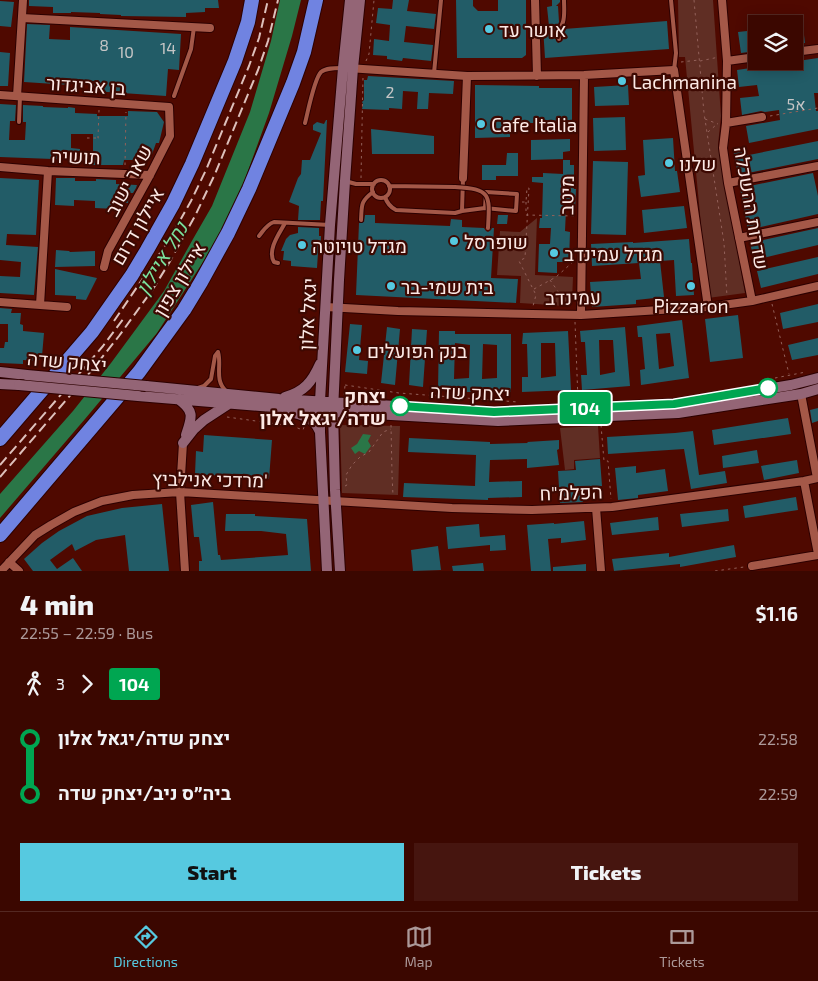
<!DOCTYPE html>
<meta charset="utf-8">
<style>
body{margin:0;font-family:"Exo 2",Heebo,sans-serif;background:#46150f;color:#f1f3f6;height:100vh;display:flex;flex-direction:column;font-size:19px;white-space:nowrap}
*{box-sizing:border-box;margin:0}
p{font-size:16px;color:#ac9999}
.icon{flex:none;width:28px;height:28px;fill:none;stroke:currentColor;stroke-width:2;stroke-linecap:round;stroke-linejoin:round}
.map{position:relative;height:571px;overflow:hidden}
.side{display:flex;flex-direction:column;background:#3b0700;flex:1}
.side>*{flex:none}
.badge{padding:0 10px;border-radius:4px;font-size:18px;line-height:32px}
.buttons{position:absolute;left:748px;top:15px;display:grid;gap:10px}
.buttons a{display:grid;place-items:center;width:55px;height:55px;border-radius:0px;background:#3b0700;box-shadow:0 2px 12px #0003,0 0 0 1px #542822;font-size:25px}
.map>.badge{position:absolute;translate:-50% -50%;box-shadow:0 0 0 2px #fff}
.legs{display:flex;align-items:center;gap:8px;height:55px;padding:0 20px;font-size:16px}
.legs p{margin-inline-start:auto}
.overview{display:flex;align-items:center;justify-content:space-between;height:85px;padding:0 20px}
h1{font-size:28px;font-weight:800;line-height:38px}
.action{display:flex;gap:10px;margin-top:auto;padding:10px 20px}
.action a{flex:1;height:58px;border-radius:0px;background:#56c9e0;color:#111;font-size:20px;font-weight:800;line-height:58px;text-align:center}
.action a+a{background:#46150f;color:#f1f3f6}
ul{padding:0 20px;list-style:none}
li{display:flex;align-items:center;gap:18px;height:55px;font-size:19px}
li i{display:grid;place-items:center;width:8px;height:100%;margin:0 6px;background:currentColor}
li i::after{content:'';width:12px;height:12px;margin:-6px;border:4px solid;border-radius:50%;background:#3b0700}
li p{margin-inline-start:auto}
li:first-child i{background:linear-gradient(#0000 50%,currentColor 0)}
li:last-child i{background:linear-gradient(currentColor 50%,#0000 0)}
.tab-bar{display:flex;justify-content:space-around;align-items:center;height:70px;border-top:1px solid #542822;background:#3b0700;font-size:14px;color:#ac9999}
.tab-bar a{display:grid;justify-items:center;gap:2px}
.tab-bar .current{color:#56c9e0}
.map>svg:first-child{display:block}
.green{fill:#602e24}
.water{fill:#2a7647}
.building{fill:#225c67;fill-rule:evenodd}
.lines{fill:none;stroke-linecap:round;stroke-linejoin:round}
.lane-casing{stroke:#2c0000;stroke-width:6}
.street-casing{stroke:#2c0000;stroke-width:10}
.secondary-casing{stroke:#2c0000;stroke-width:12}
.highway-casing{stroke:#2c0000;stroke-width:16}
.path{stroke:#93615a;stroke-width:1;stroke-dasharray:2.5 4;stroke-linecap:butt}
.lane{stroke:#a45848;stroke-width:4}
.street{stroke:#a45848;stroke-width:8}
.secondary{stroke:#946576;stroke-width:10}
.highway{stroke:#7083e1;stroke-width:14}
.rail{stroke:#ddc0bb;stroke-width:2;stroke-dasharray:10 5;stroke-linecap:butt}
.lane-bridge-casing{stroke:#2c0000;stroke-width:6;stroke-linecap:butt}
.secondary-bridge-casing{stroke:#2c0000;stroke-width:12;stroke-linecap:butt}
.lane-bridge{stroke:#a45848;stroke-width:4}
.secondary-bridge{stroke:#946576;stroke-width:10}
.line-1-casing{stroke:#fff;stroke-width:11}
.line-1{stroke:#00a651;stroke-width:8}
.poi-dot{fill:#56c9e0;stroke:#3d0902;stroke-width:2}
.stop-1-dot{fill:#fff;stroke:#00a651;stroke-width:2.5}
.labels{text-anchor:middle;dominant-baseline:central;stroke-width:4.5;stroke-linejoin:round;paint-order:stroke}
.number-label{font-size:16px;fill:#c6c6c6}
.poi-label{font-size:19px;fill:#fce9e5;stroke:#3d0902;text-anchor:start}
.street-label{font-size:19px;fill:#fce9e5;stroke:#3d0902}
.stop-label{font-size:19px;font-weight:bold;fill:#fce9e5;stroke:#3d0902;text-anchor:end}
.water-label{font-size:20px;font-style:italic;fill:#7adf9b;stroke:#3d0902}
</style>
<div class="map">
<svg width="818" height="571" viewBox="0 0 818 571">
<rect width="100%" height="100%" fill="#4f0900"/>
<path class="green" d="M678,0h35l8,116 -3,29 27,148 -37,5 -23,-241h-6z
M537,218l-2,57 38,2 -1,24 -6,5 -46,-3 1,-27 -24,-1 3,-44 20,1z
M340,425l60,1 -2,69 -56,-2z
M598,426l2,32 -26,2v9l-9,1 -5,-42z"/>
<path class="water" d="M280,0h21l-9,36 -23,77 -28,77 -25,52 -59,91 -72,86 -85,99v-24l73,-83 38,-48 53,-72 29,-52 19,-33 38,-94 21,-71z
M363,434l8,1 -3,6 3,5 -6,8 -6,-3 -4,3 -4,-6 6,-4z"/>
<path class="building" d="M29,0h189l1,8h-14v4l-19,1v4l-65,-1v-1l-21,-1v-1l-29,-1v1h-18v-6l-24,-1z
M393,0h16l-2,11 29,3 -2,15 -28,-3 -2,16 29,3 -2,16 -28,-3 -1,3 -15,-2v-3l-14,-1 1,-16 15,2 1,-16 -14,-2 2,-15 14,1z
M456,0h17v6l5,5h20v-11h28v55l-4,3h-65z
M552,0h8v2l-4,4h2l1,16 -4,8v6l1,5 2,2 3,-1 2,-2v-8l1,-3 103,-8 2,28 -124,9 -2,-31 6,-1 -2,-19 5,-1z
M0,1l14,1 -3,25 -11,-1z
M27,24l23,1 -1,14 21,1v-13l111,7 -2,36 -11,-1 -2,27 -73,-5 1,-10 -24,-1v5l-46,-3z
M803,27l2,16 -11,1v-16z
M756,30v21l-15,2 -3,-21z
M0,52l10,1 -2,33h-8z
M818,58v35h-4l2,18h2v18l-69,14 -3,-17 34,-6 -1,-10 -14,2 -4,-1 -19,4 -2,-17 19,-2 -2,-11 -18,2 -2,-17z
M368,76l86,5 -1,13 -24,-1 -1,16h-11l1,-17 -15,-1 -1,18 -13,-1v2l-27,-1 1,-5 -1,-2 2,-2v-20h3z
M475,85l64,1v2h33v32l-33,1v2h-29v14l-35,1z
M628,85l1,20 -34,1 -1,-19z
M0,104l16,1 -1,16h-5l-1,19h16l1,-18h-3v-17l20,1v1l25,1v-1l7,1v5l22,1v2h31v-5l29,1 7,10 -5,21h-3l-6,17h-26l-1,5h-30v-31h-22v14l9,1 -1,11 -79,-3z
M625,117l1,33 -32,1 -1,-33z
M326,120h1l-4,81h-2l-1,19h-22l1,-14 -10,-4 9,-24 3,-4 1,-14h8l11,-27 -8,-3v-5l4,-3 7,2z
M371,129l63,7v18h-62z
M673,138l2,33h2l3,21 -39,5 -3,-21 7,-1 -2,-35z
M570,139v12l-7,1v7l-32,1v-20z
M818,141v18l-80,16 -5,-26 10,-1 1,8z
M507,153h11v23h-22v4h-14v-15h24z
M563,160h7v5h4v24h2l-1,21h-9l-1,21 5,1 -1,30h-12v11l-19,-1 1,-28h11l1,-16h-12l1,-10h2l1,-35 -11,-1v-5h11v-4l20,1z
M593,161l35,1 -2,73 -35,-1z
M813,173l5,23v18l-70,16 -8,-42z
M0,178l39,2 -3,55 -29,-1 -1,11 32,2 -4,48 -34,-2v-17l20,1 1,-15 -21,-2z
M56,178h19v3h21v-2l20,1v4l21,1 -1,3 -3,5h-4l-1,10h-13v6l-20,-1v-7l-21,-1v6l-19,-1z
M684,206l3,22 -43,5 -2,-23z
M365,215h10v8l75,3 1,-7 11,1v7l22,1 2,3 2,1 3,-2 1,-2h2l-3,50 27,1 -2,24 -160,-8 3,-72 5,-1z
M498,215h10l-1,9h-10z
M298,227l21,1v8h2l-1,17h-2l-1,15 -26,-2v-5l-8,-1 1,-9h-3l5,-12 4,-4 8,-2z
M818,228v17l-64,15 -4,-17z
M689,239l2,24h1l2,32 -18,1 -2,-36 -14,1 4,36 -28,3v4l-44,3 -2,-25 51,-3 -2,-16 -47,3 -1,-22 42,-2v1z
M56,250l13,1 1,1 25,-1v15l-40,1z
M818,257v17l-57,14 -4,-17z
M55,269l42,9 -11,22 -10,-1v-3l-21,-1z
M818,304v18l-35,7 -3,-16z
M0,308l12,1 -1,4h10l-1,11 3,1v6l21,2 -2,23 -4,5 -15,-1v4l-23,-1v-15h4l1,-6h3v-18h-8z
M738,315l5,43 -33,4 -5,-43z
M682,320l7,58 -48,7 -1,-15 5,-1 -3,-32h-4l-1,-11zM670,333l4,33 -15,3 -3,-35z
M350,324l12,1 -3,35 9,1 -1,13 -22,-2z
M387,327l13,2 -5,56 -14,-2z
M625,327l5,59 -48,4 -1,-15h6l-2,-33h-4l-1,-11zM599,340h14l2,32 -15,3z
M412,329l15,1 -4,57 -14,-2z
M439,331h16v3h56v58h-48v-2h-25zM455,343l15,2 -1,33 -15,1zM483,344l14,1v33l-15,1z
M568,331l3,59 -49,2v-15h6l-1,-33h-5l1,-11zM541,343h14l1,33 -15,2z
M818,338v17l-26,5 -4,-15z
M818,408v13l-6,2 -2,-13z
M788,418l3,16 -77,11 -2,-15z
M693,431l6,44 26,-4 2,12 -36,6 -7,-40 -76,5 -1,-17 68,-4z
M204,435l68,5 -3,39 -74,-5 1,-23 7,1z
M409,438l81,4v2l38,-1 -1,-1 32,-2v9l-2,1 2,15 -32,3v-9l-37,1 -1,22 33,-1v16l-34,1v2l-85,-3 1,-14 71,3 1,-31 -68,-3z
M757,450l2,13 -36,5 -1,-12z
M600,459l2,27 -20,1 1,15 -23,1 -2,-32 18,-1 -1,-9z
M797,460l2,13 -35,7 -3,-14z
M636,466v7l29,-4 3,22 -30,4v3l-20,2 -3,-32z
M796,497l2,13 -53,8 -2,-12z
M213,502l5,53h2l1,5 67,-5 -2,-21 -25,-3h-36l1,-17h29v2l52,3 4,52h-112v-10h3l-3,-24h-5l-3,-32z
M162,504l7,67h-40l-4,-36 -29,5 -21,11 -3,-7 -22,16 7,9 16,-11 9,13h-49l-9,-12 18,-16 17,-12 28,-15 35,-8z
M728,509l1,12 -47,6 -2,-13z
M658,517l1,13 -47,5 -2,-12z
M584,521l2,19 -25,3v-5l-13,1 3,32h-20l-4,-46 27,-2v1z
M479,524l1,13 25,-2 1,15 -16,1v-6l-42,4 -2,-22z
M734,545l2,12 -56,10v-3l-66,7 -2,-12 57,-6v4z
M438,546l3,24 -28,1 -2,-21z
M483,563l1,8h-31l-1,-5z
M586,564v7h-33v-4z"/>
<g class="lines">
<defs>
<path id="lane" d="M671,0l5,53 -2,17
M559,39c-1,-11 1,-8 4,-17 2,-7 1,-15 1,-22
M434,73l7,-73
M174,96l17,-47 3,-22
M19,122l1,-26
M305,123c3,-11 9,-44 16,-51 5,-4 13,-4 20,-4
M372 189a9 9 0 1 1 18 0a9 9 0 1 1-18 0Z
M345,181l11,3h18
M389,186l66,1
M385,197c2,6 5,10 11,13l59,3 7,-2 1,-33
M462,211l23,-3 31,3 1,-17 -31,-2 -1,16
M361,220c1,-15 -1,-18 12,-28
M259,236c5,-6 7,-11 15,-14l56,3
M278,263l-4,-1c-7,-12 5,-28 11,-39
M218,352c4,13 -4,28 8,39
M198,388l6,-2 7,-7 4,-23 3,-4"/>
<path id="street" d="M535,0l2,76
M722,0l5,61 -1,62 -3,25 5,35 24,118
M22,18l188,10
M794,52l24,-3
M727,61l29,-4
M348,68l119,8 117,-1 90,-5 34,237
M0,95l169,12 1,29 -20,39 -42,76 -4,16
M17,96l6,-96
M726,123l36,-6
M0,167l48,4 102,4
M463,178l4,-102
M728,183l90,-17
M739,238l79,-16
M0,302l67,5
M40,305l8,-134
M326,307l72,4 183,4 127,-8 44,-6 66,-15
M581,315l3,-240
M801,394l16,84
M183,443l-3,49 5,79
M804,481l14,73
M596,508l5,63
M9,562l10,9
M752,566l66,-11
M1,571l34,-36 16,-10 23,-13 28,-11 31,-6 47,-3 272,16 80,2 80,-3 192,-26 14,-3"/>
<path id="secondary" d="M0,372l27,3
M0,384l19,1
M146,386l133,13 216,13 180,-8 116,-19 27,-7
M138,396l182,15 178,10 180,-8 123,-19 17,-5
M285,397c19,-5 27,-15 35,-33
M178,399c17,12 14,18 8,36
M291,412c11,3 24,7 28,18
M183,443l11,-14 10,-9 26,-17
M327,571l-7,-139v-31l10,-176 13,-157 7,-68
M340,571l-5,-81 -2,-79 6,-131 6,-99 8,-113 7,-68"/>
<path id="highway" d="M0,439l92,-107 40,-57 15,-25 26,-46 19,-40 43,-103 13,-39 4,-22
M0,535l139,-163 45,-62 17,-28 27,-49 21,-44 44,-106 11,-31 12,-52"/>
</defs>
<use href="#lane" class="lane-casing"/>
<use href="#street" class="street-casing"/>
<use href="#secondary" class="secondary-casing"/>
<use href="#highway" class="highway-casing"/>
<path class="path" d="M694,0l10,113 20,130 3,54
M366,61l3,-7 5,-54
M700,61l19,-4
M681,62l18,-2
M99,110l-1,28h2
M770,116l48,-8
M705,119l13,5
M708,132l8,-7
M87,138h10
M125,165l1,-53
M361,178l2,-101
M522,202h4l1,-14h2l-4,70 -6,3 17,34 -3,11
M526,202v13l48,1
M550,280l19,27
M534,289l22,-12 18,-16
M772,304l17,70
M575,322l3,78
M775,378l31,-6
M345,385l54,8 119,9
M344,395l1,-9
M227,417l65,9 11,4 1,-3
M391,425l1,49 1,22
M601,425l3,36h4l3,38
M345,486l2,-1 -1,-10 6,-10 8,-8 9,-5 14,-20 8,-3
M715,571l29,-4"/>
<use href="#lane" class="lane"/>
<use href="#street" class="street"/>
<use href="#secondary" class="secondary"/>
<use href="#highway" class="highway"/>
<path class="rail" d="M114,321l55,-81 22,-39 15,-31 43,-104 10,-28 9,-38
M0,465l103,-119 21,-28
M0,477l92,-107 27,-34 34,-47 16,-26 26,-47 20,-42 43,-104 10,-29 10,-41"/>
<defs>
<path id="lane-bridge" d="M455,187c36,2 35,7 33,41"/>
<path id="secondary-bridge" d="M27,375l119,11
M19,385l119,11"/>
</defs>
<use href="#lane-bridge" class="lane-bridge-casing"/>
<use href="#secondary-bridge" class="secondary-bridge-casing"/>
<use href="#lane-bridge" class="lane-bridge"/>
<use href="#secondary-bridge" class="secondary-bridge"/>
</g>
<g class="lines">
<defs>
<path id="line-1" d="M400,406l94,6 180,-8 94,-16"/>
</defs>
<use href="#line-1" class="line-1-casing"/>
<use href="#line-1" class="line-1"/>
</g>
<g class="poi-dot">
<circle cx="489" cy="29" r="5"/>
<circle cx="622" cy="81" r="5"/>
<circle cx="481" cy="124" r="5"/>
<circle cx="669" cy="163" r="5"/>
<circle cx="454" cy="241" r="5"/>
<circle cx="302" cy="245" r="5"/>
<circle cx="554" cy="253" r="5"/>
<circle cx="391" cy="286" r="5"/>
<circle cx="691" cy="286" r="5"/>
<circle cx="357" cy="350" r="5"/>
</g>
<g class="stop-1-dot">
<circle cx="768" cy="388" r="9"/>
<circle cx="400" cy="406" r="9"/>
</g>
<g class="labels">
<g class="number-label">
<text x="104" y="44">8</text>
<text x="168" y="47">14</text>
<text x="126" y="51">10</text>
<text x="390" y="91">2</text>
<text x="796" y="103">5א</text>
</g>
<g class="poi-label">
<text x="499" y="29">אושר עד</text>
<text x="632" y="81">Lachmanina</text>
<text x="491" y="124">Cafe Italia</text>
<text x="679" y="163">שלנו</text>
<text x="464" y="241">שופרסל</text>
<text x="312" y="245">מגדל טויוטה</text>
<text x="564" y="253">מגדל עמינדב</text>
<text x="401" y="286">בית שמי-בר</text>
<text x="691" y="305" text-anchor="middle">Pizzaron</text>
<text x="367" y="350">בנק הפועלים</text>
</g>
<g class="street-label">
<text transform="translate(86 85) rotate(4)">בן אביגדור</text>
<text transform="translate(76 156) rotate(2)">תושיה</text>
<text transform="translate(128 180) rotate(-62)">שאר ישוב</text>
<text transform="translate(566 195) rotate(-89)">מיטב</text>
<text transform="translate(752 208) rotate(80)">שדרות ההשכלה</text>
<text transform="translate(137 226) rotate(-60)">איילון דרום</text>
<text transform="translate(179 279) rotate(-59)">איילון צפון</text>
<text transform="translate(573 297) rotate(-1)">עמינדב</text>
<text transform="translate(307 314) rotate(-87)">יגאל אלון</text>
<text transform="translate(67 361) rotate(5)">יצחק שדה</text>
<text transform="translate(470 392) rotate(2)">יצחק שדה</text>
<text transform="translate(210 479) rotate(1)">מרדכי אנילביץ'</text>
<text transform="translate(571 492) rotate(-2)">הפלמ"ח</text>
</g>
<g class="stop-label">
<text x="386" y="395">יצחק<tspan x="386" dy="22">שדה/יגאל אלון</tspan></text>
</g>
<g class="water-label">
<text transform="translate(161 258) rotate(-59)">נחל איילון</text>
</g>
</g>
</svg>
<div class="buttons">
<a><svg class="icon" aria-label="layers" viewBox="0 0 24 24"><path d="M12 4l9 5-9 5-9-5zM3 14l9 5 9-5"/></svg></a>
</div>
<b class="badge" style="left:585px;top:408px;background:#00a651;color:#fff">104</b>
</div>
<section class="side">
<div class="overview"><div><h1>4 min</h1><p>22:55 – 22:59 · Bus</p></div><b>$1.16</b></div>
<div class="legs"><svg class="icon" aria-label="walk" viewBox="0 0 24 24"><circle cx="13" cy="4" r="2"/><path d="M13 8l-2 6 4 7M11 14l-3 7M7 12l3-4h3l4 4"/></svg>3<svg class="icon" aria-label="forward" viewBox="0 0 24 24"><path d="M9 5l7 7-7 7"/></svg><b class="badge" style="background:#00a651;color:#fff">104</b></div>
<ul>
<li><i style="color:#00a651"></i><b>יצחק שדה/יגאל אלון</b><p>22:58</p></li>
<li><i style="color:#00a651"></i><b>ביה״ס ניב/יצחק שדה</b><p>22:59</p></li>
</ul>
<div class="action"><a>Start</a><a>Tickets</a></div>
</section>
<nav class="tab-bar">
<a class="current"><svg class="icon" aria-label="directions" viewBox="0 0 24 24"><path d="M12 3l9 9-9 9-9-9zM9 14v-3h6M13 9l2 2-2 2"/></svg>Directions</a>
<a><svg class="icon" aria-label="map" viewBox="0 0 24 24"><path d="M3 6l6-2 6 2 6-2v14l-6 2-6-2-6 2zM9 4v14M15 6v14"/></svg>Map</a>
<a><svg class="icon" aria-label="tickets" viewBox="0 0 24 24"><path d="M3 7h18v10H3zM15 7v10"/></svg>Tickets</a>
</nav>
